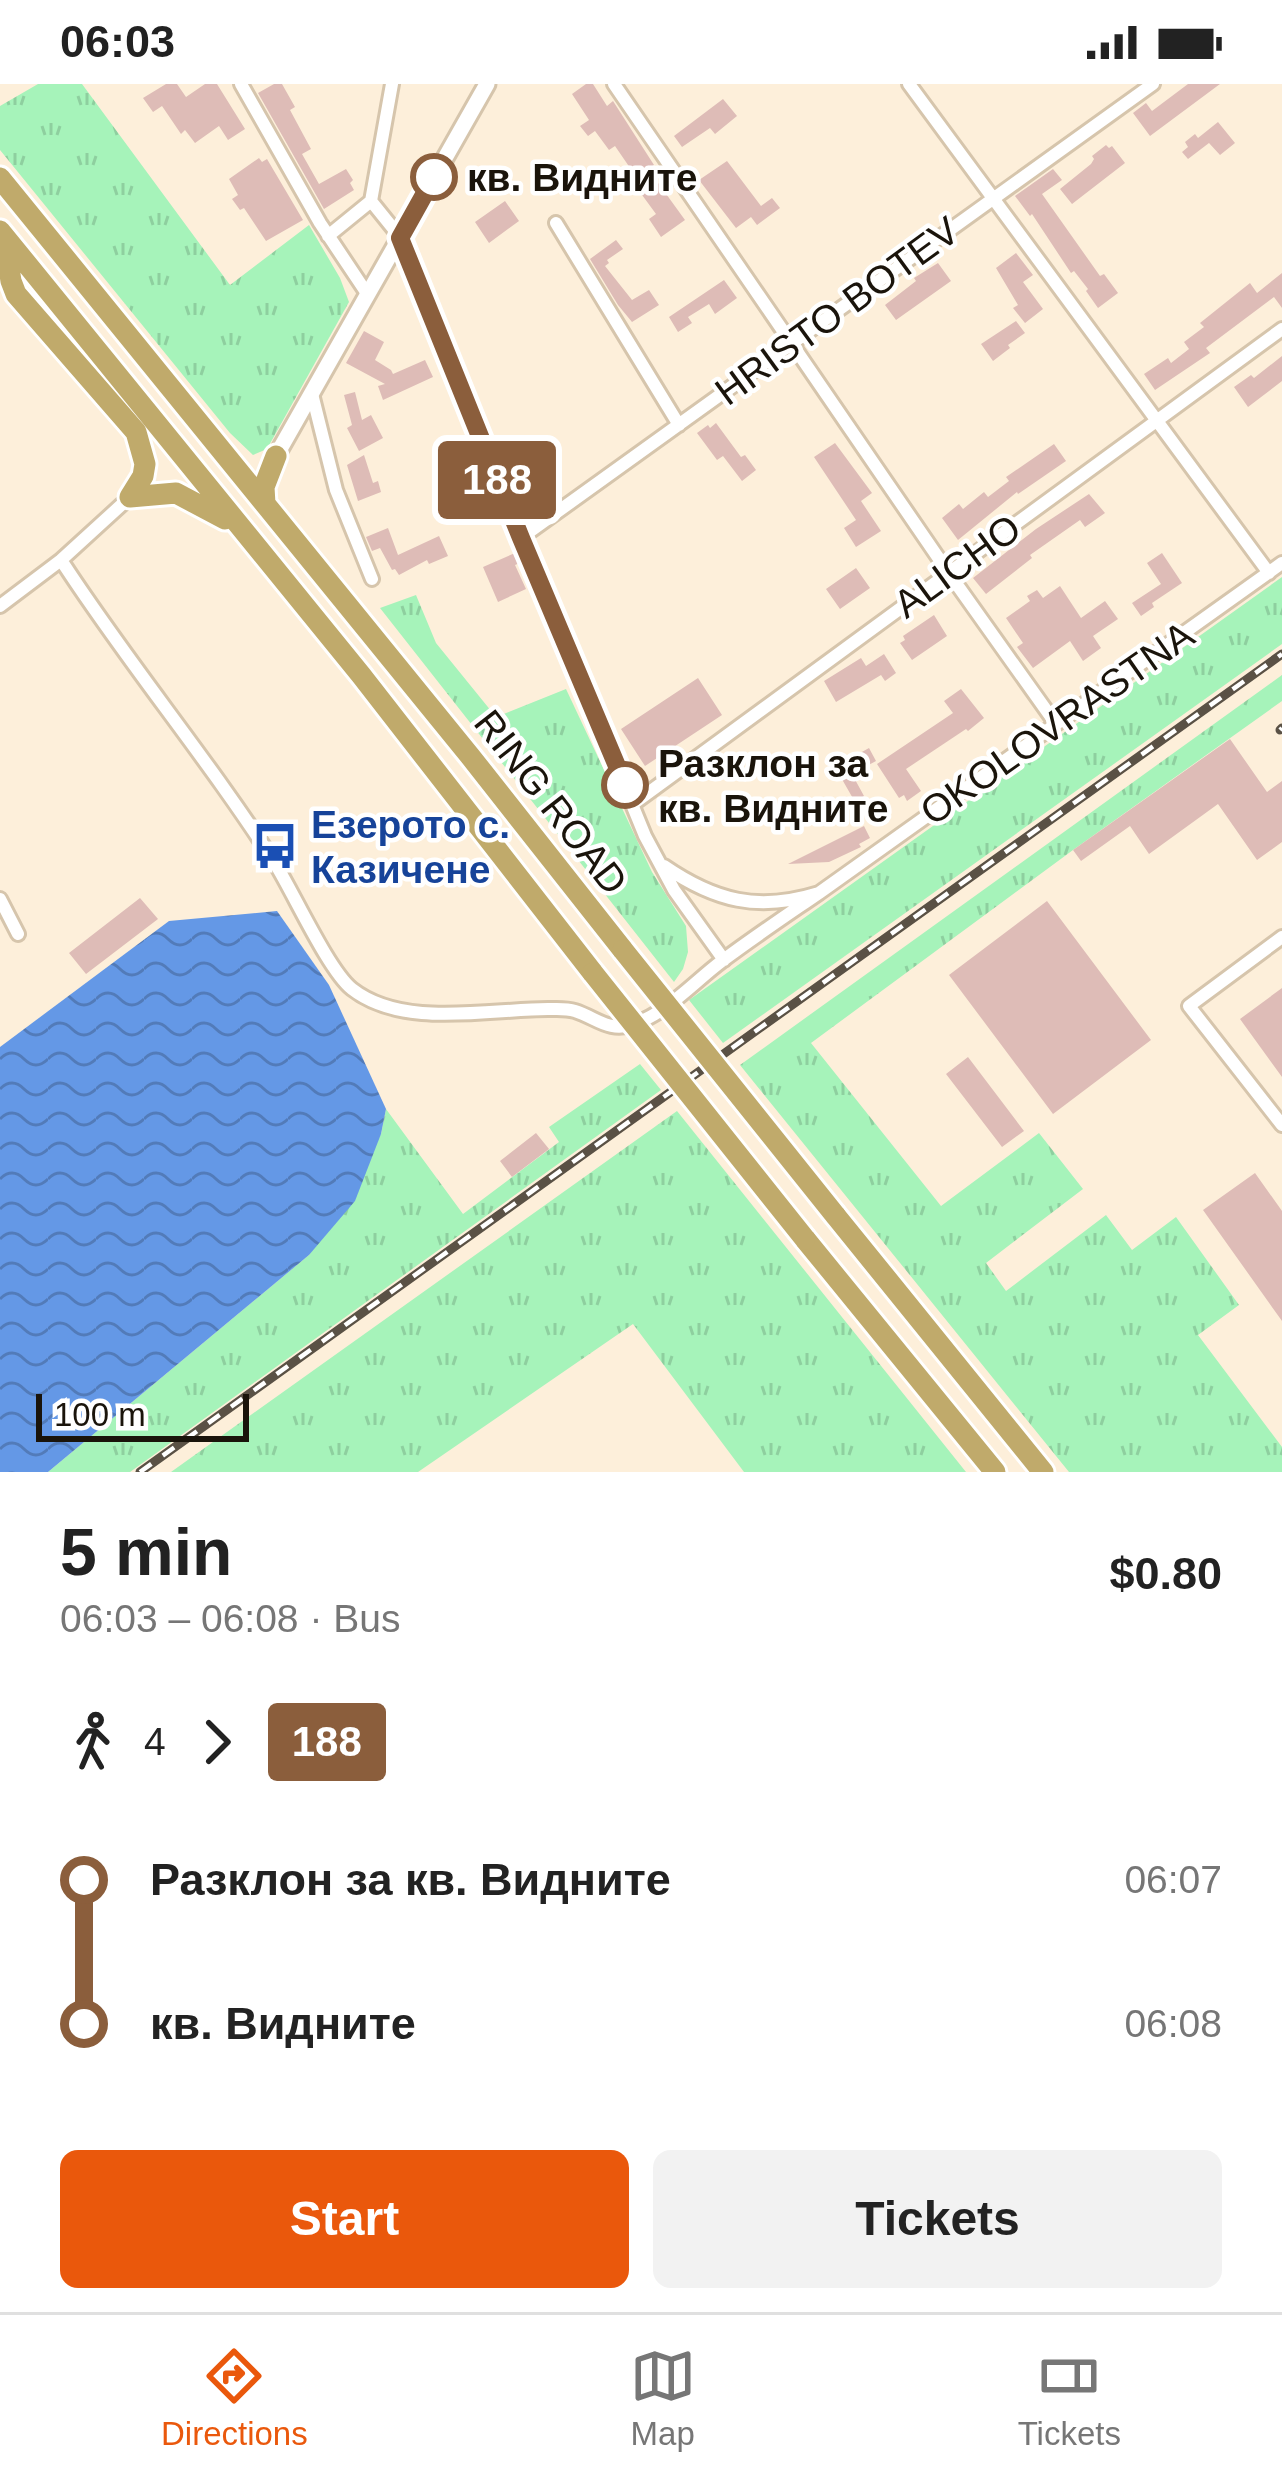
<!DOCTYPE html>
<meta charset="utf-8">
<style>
body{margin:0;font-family:Helvetica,sans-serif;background:#f2f2f2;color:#222;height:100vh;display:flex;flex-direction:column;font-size:45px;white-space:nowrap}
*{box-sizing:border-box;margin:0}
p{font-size:39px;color:#767676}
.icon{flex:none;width:66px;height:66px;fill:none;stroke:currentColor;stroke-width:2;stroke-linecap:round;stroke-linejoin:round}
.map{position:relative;height:1388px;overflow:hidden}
.drawer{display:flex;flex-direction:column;background:#fff;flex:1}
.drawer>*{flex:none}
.badge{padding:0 24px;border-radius:9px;font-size:42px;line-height:78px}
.scale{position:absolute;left:36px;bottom:30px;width:213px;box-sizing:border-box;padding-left:12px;border:6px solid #1a140b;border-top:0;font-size:33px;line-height:42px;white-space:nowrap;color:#1a140b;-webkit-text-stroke:9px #fff;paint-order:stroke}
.map>.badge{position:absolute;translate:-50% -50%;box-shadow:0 0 0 6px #fff}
.legs{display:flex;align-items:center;gap:18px;height:132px;padding:0 60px;font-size:39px}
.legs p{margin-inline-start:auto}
.overview{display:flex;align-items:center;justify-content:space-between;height:204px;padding:0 60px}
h1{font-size:66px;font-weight:700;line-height:90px}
.button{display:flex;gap:24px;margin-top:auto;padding:24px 60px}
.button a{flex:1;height:138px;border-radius:18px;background:#ea580c;color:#fff;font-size:48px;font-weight:700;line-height:138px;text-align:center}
.button a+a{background:#f2f2f2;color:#222}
ul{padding:0 60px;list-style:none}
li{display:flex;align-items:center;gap:42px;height:144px;font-size:45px}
li i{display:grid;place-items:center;width:18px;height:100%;margin:0 15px;background:currentColor}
li i::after{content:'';width:30px;height:30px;margin:-15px;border:9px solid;border-radius:50%;background:#fff}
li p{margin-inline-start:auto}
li:first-child i{background:linear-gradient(#0000 50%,currentColor 0)}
li:last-child i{background:linear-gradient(currentColor 50%,#0000 0)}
.status{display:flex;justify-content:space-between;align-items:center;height:84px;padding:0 60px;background:#fff;direction:ltr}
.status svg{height:33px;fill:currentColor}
.menu{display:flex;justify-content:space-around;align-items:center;height:168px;border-top:3px solid #e0e0e0;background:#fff;font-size:33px;color:#767676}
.menu a{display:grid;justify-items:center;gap:6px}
.menu .on{color:#ea580c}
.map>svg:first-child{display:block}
.grass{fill:url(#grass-tufts)}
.water{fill:url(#water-waves)}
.building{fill:#debcb7}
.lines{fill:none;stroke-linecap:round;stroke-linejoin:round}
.minor-casing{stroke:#d6c5ac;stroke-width:18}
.tertiary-casing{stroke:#d6c5ac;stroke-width:21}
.trunk-casing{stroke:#fff;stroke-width:27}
.minor{stroke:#fff;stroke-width:12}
.tertiary{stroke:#fff;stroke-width:15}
.trunk{stroke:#c0aa6b;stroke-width:21}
.rail-casing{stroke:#5a5145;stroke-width:9}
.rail{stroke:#fff;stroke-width:4.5;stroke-dasharray:14;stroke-linecap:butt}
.trunk-bridge-casing{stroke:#fff;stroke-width:27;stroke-linecap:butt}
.trunk-bridge{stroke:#c0aa6b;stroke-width:21}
.line-1-casing{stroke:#fff;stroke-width:27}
.line-1{stroke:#8b5e3c;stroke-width:18}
.stop-1-dot{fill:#fff;stroke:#8b5e3c;stroke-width:6}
.labels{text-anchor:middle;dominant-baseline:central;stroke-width:9;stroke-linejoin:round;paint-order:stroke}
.stop-label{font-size:39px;font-weight:bold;fill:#1a140b;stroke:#fff;text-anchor:start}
.street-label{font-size:39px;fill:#1a140b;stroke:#fff}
.transit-label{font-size:39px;font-weight:bold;fill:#164399;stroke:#fff;text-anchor:start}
</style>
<div class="status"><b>06:03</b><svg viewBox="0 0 49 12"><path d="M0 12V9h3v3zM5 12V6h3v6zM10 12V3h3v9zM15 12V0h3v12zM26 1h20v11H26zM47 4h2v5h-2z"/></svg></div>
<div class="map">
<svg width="1282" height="1388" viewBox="0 0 1282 1388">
<defs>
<pattern id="grass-tufts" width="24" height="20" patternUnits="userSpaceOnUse" patternTransform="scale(3)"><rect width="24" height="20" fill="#a6f3ba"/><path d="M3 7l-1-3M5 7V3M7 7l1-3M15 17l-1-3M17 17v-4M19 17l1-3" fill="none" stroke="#8ecf9f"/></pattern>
<pattern id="water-waves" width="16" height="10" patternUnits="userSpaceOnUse" patternTransform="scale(3)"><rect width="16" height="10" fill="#6498e6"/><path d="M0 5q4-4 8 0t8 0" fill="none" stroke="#527bb9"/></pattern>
</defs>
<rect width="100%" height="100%" fill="#fdefda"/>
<path class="grass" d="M38,0h44l148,201 79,-60 31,53 9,24 -82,147 -14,6 -23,-22 -230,-283v-44z
M1282,493v67l-559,399 -34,-43z
M416,511l20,48 60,74 70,-28 86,183 34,54 2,26 -5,17 -9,13 -294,-374z
M1282,591v26l-209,149 -262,193 130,163 98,-73 44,56 -97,74 20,28 100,-76 26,35 44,-33 63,88 -41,30 84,112v25h-213l-329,-407z
M640,980l21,26 -531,382h-82l261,-217 72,-121 5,-25 77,105 96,-72 -10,-15z
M677,1027l289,361h-222l-111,-148 -215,148h-247z"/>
<path class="water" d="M277,827l52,74 57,124 -5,25 -26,67 -46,54 -261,217h-48v-425l169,-126z"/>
<path class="building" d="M166,0h11l9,13 19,-13h12l28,45 -17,11 -9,-14 -24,17 -10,-13 -4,4 -19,-28 -9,6 -10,-14z
M274,0h8l13,23 -5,3 21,39 -9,5 17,30 27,-15 7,11 -3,3 4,7 -30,19 -66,-116z
M586,0h7l14,22 6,-5 41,64 -6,4 37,51 -24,17 -12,-18 7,-5 -22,-30 5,-3 -24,-35 -6,4 -14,-19 -7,5 -8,-10 9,-6 -17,-26z
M1188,0h32l-70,52 -17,-23 13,-10 6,8z
M723,15l14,17 -22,18 -5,-6 -28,19 -8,-11z
M1218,38l17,21 -15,12 -11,-12 -21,16 -6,-7 6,-5 -3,-5 10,-8 3,4z
M1106,61l3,3 3,-2 13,17 -53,41 -12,-15 31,-25 3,-5 -2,-3z
M259,74l3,4 5,-3 36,61 -37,21 -22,-33 -4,2 -8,-11 6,-4 -9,-16z
M727,77l34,45 11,-8 8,10 -23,17 -6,-8 -15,11 -37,-48z
M1053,85l9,11 -20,14 58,82 4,-2 14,19 -20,15 -12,-17 2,-2 -14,-18 -3,2 -39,-59 -2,2 -15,-20z
M505,117l14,20 -30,22 -14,-21z
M616,156l7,9 -16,11 2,3 -4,3 27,34 17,-10 10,15 -27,17 -14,-17 -28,-46z
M1016,169l17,22 -10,7 20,27 -18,14 -12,-15 5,-3 -22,-37z
M938,179l13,18 -55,39 -11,-15 31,-24 -2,-3z
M1282,189v35l-8,-11 -68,51 4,5 -55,37 -11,-16 24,-16 3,5 18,-14 -5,-7 20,-15 -4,-4 50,-40 7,10z
M724,196l13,18 -22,16 -6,-10 -21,13 4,6 -14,9 -9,-15z
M1016,237l9,12 -17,12 2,3 -17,13 -12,-17z
M364,247l20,11 -9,18 16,10 2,4 32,-14 8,17 -50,23 -5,-14 7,-2 -39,-21z
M1282,272v25l-34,26 -14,-20 17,-12 3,3z
M355,308l7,28 9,-5 12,23 -24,13 -12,-23 5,-3 -8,-30z
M716,339l25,34 4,-2 11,15 -14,11 -19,-25 -6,4 -20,-27 11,-8 2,3z
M835,359l37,50 -11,8 20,30 -25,16 -12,-19 12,-8 -42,-63z
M1054,360l12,17 -48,33 -1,-2 -59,48 -16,-22 17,-14 4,5 21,-17 4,5 21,-16 -3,-4z
M468,366l9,21 -6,2 15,34 -29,13 -8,-17 11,-5 -15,-39z
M364,371l9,28 5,-2 3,11 -23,9 -11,-36z
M1089,410l16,19 -20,14 -5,-7 -50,35 2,3 -46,36 -13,-16 63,-49z
M388,444l10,27 41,-19 9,20 -19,8 -2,-4 -28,15 -4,-6 -3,1 -12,-22 -8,3 -6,-14z
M515,469l5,10 -5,2 11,24 -28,13 -15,-35z
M1162,469l20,30 -30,20 2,4 -13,9 -9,-13 29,-19 -14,-21z
M856,484l14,20 -30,21 -14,-20z
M1060,502l21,32 24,-17 13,18 -25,17 8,12 -18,13 -13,-20 -37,27 -16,-21 6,-4 -17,-25 24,-17 -3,-5 10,-6 6,8z
M934,531l13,21 -35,24 -12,-17 5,-3 -2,-4z
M884,570l12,19 -11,8 -4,-6 -45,27 -12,-21 37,-23 5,8z
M698,594l24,37 -77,51 -24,-37z
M961,605l23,29 -16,13 -2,-2 -60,40 15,22 -14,10 -3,-6 -5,3 -22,-34 76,-51 -9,-12z
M1230,655l37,53 15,-11v61l-25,18 -39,-56 -69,50 -19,-28 -49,35 -8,-11z
M869,664l7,13 -24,13 12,22 -9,6 -20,-35z
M864,742l6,12 -11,6 2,3 -32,15 -41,2z
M140,814l18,21 -72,55 -17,-21z
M1047,817l104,139 -98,74 -104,-139z
M1282,904v89l-42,-58z
M968,973l56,74 -22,16 -56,-73z
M536,1049l13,16 -37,28 -12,-16z
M1255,1089l27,38v110l-79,-111z"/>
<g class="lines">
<defs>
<path id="minor" d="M241,0l79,139 48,72
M392,0l-21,117 29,36 245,599 29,54 50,70
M614,0l334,488 108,152
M909,0l360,489
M556,139l123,202
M328,152l43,-35
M312,310l24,96 36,89
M521,454l632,-454
M61,476c68,105 148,200 215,305 18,29 53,106 76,124 51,40 137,20 196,20 9,0 18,-1 27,2 22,7 34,22 59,13 33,-11 61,-43 88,-63 32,-24 65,-46 97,-68
M0,522l61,-46 69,-63
M633,720l649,-475
M664,782c51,35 94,46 155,27l463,-330
M0,815l18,35
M1282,853l-93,69 93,119"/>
<path id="tertiary" d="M276,372l211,-372"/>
<path id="trunk" d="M0,94l470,578 153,194
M0,147l361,444 232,298
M4,153l7,44 5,13 120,138 9,32 -2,12 -13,21
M130,413l46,-4 49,26
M265,420l-1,-17 12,-31
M835,1131l208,257
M805,1155l190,233"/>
</defs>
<use href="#minor" class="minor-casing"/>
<use href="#tertiary" class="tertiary-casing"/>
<use href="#trunk" class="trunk-casing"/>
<use href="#minor" class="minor"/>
<use href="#tertiary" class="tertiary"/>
<use href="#trunk" class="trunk"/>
<defs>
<path id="rail" d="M1280,646l2,-2
M140,1388l1142,-818"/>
</defs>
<use href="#rail" class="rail-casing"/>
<use href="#rail" class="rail"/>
<defs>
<path id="trunk-bridge" d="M623,866l212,265
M593,889l212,266"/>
</defs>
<use href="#trunk-bridge" class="trunk-bridge-casing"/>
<use href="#trunk-bridge" class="trunk-bridge"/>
</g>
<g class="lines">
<defs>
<path id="line-1" d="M434,93l-34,61 121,300 104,247"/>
</defs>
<use href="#line-1" class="line-1-casing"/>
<use href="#line-1" class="line-1"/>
</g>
<defs>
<symbol id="bus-bare" viewBox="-9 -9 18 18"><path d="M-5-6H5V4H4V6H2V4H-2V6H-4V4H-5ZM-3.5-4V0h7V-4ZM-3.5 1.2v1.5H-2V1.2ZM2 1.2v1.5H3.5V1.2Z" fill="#1a4fb4" stroke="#fff" stroke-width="2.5" paint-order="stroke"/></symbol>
</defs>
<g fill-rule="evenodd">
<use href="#bus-bare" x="242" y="729" width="66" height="66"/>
</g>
<g class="stop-1-dot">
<circle cx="434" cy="93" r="21"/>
<circle cx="625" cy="701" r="21"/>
</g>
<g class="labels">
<g class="stop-label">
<text x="467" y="93">кв. Видните</text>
<text x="658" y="679">Разклон за<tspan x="658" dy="45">кв. Видните</tspan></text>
</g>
<g class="street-label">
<text transform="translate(837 227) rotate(-36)">HRISTO BOTEV</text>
<text transform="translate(957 482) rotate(-36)">ALICHO</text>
<text transform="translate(1057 639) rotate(-35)">OKOLOVRASTNA</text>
<text transform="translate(551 718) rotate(52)">RING ROAD</text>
</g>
<g class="transit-label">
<text x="311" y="740">Езерото с.<tspan x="311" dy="45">Казичене</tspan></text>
</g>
</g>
</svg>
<div class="scale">100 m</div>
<b class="badge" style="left:497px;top:396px;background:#8b5e3c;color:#fff">188</b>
</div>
<section class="drawer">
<div class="overview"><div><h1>5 min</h1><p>06:03 – 06:08 · Bus</p></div><b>$0.80</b></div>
<div class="legs"><svg class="icon" aria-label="walk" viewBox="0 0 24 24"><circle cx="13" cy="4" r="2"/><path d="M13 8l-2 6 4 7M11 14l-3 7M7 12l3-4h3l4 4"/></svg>4<svg class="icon" aria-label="forward" viewBox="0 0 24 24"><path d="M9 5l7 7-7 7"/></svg><b class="badge" style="background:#8b5e3c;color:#fff">188</b></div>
<ul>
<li><i style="color:#8b5e3c"></i><b>Разклон за кв. Видните</b><p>06:07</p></li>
<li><i style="color:#8b5e3c"></i><b>кв. Видните</b><p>06:08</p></li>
</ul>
<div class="button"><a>Start</a><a>Tickets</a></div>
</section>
<nav class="menu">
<a class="on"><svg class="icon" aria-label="directions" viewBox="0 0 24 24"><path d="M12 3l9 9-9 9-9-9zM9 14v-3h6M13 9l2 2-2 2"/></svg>Directions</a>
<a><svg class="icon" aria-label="map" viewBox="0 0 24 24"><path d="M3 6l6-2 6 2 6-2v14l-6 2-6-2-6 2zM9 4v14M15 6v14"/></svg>Map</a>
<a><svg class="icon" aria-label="tickets" viewBox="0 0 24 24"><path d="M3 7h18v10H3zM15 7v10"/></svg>Tickets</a>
</nav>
